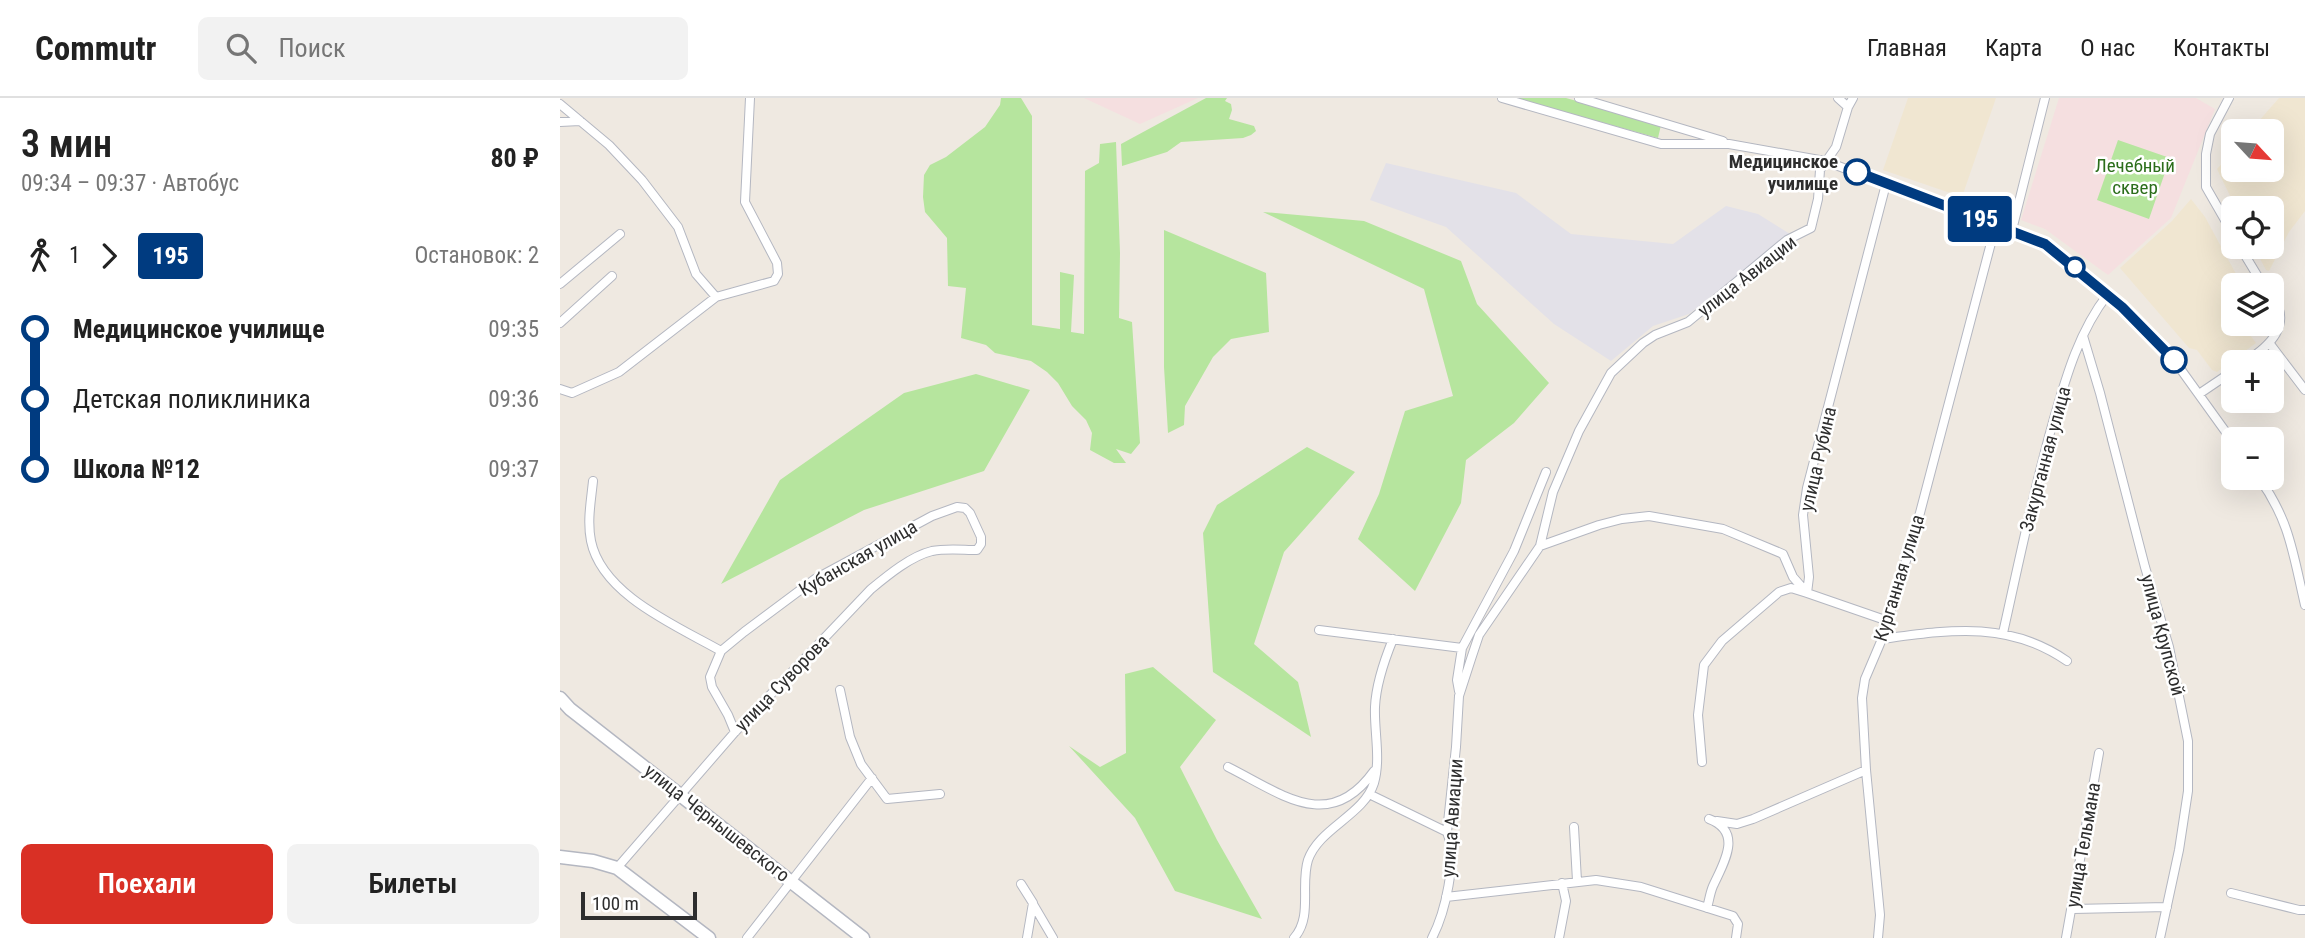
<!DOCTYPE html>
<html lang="ru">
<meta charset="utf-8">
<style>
body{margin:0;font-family:"Roboto Condensed",sans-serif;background:#f2f2f2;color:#222;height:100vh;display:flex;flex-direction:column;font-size:26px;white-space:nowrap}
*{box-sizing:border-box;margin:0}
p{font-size:23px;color:#767676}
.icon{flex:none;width:38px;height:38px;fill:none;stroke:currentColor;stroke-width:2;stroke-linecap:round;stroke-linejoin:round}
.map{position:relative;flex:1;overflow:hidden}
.panel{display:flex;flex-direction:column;background:#fff;width:560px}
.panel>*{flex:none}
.badge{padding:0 14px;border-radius:5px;font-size:24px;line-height:46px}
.needle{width:46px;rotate:116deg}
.buttons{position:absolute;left:1661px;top:21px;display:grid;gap:14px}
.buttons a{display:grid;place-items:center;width:63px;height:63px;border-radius:10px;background:#fff;box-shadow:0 7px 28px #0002;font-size:35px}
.scale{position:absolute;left:21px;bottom:18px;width:116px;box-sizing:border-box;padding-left:7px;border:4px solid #2e2e2e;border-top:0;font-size:19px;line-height:24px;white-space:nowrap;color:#2e2e2e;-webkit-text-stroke:5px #fff;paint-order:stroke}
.map>.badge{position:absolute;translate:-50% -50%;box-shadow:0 0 0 4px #fff}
.legs{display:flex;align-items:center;gap:10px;height:77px;padding:0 21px;font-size:23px}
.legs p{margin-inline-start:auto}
.head{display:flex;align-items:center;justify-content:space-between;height:119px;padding:0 21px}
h1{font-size:38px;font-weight:600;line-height:52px}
.cta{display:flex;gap:14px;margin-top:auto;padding:14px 21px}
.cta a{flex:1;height:80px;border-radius:10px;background:#d93025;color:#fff;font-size:28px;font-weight:600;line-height:80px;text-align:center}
.cta a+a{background:#f2f2f2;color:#222}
ul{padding:0 21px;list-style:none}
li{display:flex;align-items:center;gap:24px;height:70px;font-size:26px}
li i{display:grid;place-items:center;width:10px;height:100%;margin:0 9px;background:currentColor}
li i::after{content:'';width:18px;height:18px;margin:-9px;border:5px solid;border-radius:50%;background:#fff}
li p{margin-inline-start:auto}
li:first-child i{background:linear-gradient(#0000 50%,currentColor 0)}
li:last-child i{background:linear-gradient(currentColor 50%,#0000 0)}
header{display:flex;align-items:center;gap:42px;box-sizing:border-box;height:98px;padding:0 35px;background:#fff;border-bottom:2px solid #e0e0e0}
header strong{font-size:33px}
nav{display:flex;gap:38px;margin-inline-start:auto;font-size:24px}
.search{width:490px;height:63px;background:#f2f2f2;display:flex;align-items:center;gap:18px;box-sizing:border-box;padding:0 24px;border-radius:10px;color:#767676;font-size:26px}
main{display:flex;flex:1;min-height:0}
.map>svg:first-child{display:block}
.industrial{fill:#e3e1e8}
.education{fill:#f0e6d1}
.medical{fill:#f5dfe0}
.green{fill:#b6e59e}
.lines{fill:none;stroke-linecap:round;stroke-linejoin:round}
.street-casing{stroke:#b4b7c1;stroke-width:10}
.secondary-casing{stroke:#b4b7c1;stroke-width:15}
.street{stroke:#fff;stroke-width:8}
.secondary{stroke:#fff;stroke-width:12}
.line-1-casing{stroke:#fff;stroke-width:16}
.line-1{stroke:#003b80;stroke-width:10}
.stop-1-dot{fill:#fff;stroke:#003b80;stroke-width:3.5}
.labels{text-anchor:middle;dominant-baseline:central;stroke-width:5;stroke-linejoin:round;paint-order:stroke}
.stop-label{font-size:19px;font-weight:bold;fill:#2e2e2e;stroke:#fff;text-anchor:end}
.park-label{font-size:19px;fill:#2c6e1b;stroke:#fff}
.street-label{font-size:19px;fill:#2e2e2e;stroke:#fff}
</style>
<header>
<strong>Commutr</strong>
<div class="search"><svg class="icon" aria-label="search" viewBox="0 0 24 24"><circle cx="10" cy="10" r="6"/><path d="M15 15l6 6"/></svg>Поиск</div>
<nav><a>Главная</a><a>Карта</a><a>О нас</a><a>Контакты</a></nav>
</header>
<main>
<section class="panel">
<div class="head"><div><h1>3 мин</h1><p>09:34 – 09:37 · Автобус</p></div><b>80 ₽</b></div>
<div class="legs"><svg class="icon" aria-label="walk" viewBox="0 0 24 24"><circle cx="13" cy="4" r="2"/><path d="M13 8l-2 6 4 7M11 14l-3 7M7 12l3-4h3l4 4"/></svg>1<svg class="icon" aria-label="forward" viewBox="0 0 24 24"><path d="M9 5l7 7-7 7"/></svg><b class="badge" style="background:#003b80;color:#fff">195</b><p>Остановок: 2</p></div>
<ul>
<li><i style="color:#003b80"></i><b>Медицинское училище</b><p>09:35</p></li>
<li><i style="color:#003b80"></i><span>Детская поликлиника</span><p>09:36</p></li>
<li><i style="color:#003b80"></i><b>Школа №12</b><p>09:37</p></li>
</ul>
<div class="cta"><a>Поехали</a><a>Билеты</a></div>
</section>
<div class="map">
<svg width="1745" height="840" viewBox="0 0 1745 840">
<rect width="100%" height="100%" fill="#efe9e1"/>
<path class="industrial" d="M826,65l130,30 55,41 102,10 53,-38 32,8 32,20 -101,80 -36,12 -42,35 -57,-37 -108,-97 -76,-27z"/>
<path class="education" d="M1348,0h88l-34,99 -79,-27z
M1719,0h26v113l-16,21 -20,39 -3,-1 -12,-23h18v-39h-36l-19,-39 16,-18v19h39v-39h-22z
M1631,101l14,18 37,68h-9v39h9l14,19 -39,29 -5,-2 -15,-20 -8,-2 -69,-80 52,-47z"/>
<path class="medical" d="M524,0h114l-58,26z
M1499,0h137l19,11 -44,109 -63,57 -63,-46 -24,-9z"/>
<path class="green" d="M441,0h20l11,18v209l28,4v-57l14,3 -3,57 13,2 1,-163 14,-8 1,-19 16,-2 4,111 -1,65 13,4 8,121 -9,11 -15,-5 10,14h-12l-24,-13 2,-17 -6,-13 -14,-14 -14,-23 -11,-11 -16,-11 -36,-8 -9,-8 -25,-7 5,-50 -18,-2 -1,-48 -22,-26 -2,-15 1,-22 6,-10 16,-8 39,-30 15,-22z
M646,0h21l-2,3 6,3 1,6 -3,9 25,7 2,5 -5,4 -8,3 -62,4 -14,10 -45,14 -1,-22z
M954,0h52l95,27 -3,13z
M1558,42l52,18 -21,61 -52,-19z
M703,114l101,9 97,40 16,43 72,79 -35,40 -48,37 -5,43 -46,88 -57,-52 21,-45 26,-83 48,-15 -29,-107z
M604,132l102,43 3,59 -38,7 -18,18 -28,49 -1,19 -16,8 -4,-66z
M416,276l54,16 -46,81 -120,39 -143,74 59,-104 124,-87z
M747,349l48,25 -71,80 -30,92 44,38 13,55 -98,-65 -10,-139 14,-28z
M593,569l63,53 -36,47 37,73 45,79 -87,-28 -40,-73 -66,-72 31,21 26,-14 -1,-79z"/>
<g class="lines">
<defs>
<path id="street" d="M942,0l159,46h68l96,17 220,83 31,23 63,54 35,39 59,82
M1019,0l144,43
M1278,0l10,9
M1669,0l-19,36 -4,20v33l27,47
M0,6l49,41 33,35 36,47 18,47 20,23
M0,24l20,-1
M1452,132l33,-132
M1680,149l23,38
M0,186l60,-50
M0,225l52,-47
M1523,238l17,57 45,174 24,80 19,94v50l-9,59 -19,88
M1710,246l35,46
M1685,264c25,-16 48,-37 27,-67
M0,291l12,4 47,-21 97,-75 58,-16 4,-7 -1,-11 -32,-61 5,-104
M1639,296l34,-23
M1699,380c31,43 34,76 46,127
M33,383c-2,20 -6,40 -2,60 11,54 86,85 130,110
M980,448l59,-21 23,-6 27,-3 74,13 60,25 10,23 14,16 81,28
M759,532l143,18
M1443,535c16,-71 30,-141 50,-211 13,-45 26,-91 55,-128
M1322,541c67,-9 126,-19 185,22
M280,592l10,47 11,27 26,35 53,-5
M899,593l-2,-11 5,-32 52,-97 32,-79
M1142,664l-4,-47 6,-50 18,-24 57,-49 12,-4 16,5 2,-16 -6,-62 4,-27 79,-304
M668,669c54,27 101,67 146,4
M809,696l78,38
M1157,723l20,3 16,-5 113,-49
M1014,729l3,54
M57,770l118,-136 136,-143c17,-14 40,-33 61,-38 14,-3 31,-1 45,-1l4,-6v-7l-11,-24 -5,-5 -8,-1 -25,9 -117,63 -71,53 -23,19 -11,26 2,10 16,28 7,17
M461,786l12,19 -6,35
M1671,795l68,17h6
M886,799l150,-17 45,7 92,29 5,8 -2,14
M473,806l20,34
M1147,810c2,-7 3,-15 6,-22 10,-22 31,-54 -4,-67
M1513,811l94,-2
M187,840l125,-160
M734,840c19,-21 6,-53 14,-78 11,-32 56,-45 66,-77 7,-24 0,-52 1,-76 1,-23 9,-46 18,-68
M872,840c13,-25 26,-79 15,-106l9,-85 3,-51 12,-37 8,-24 61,-89 13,-54 26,-61 32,-58 32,-30 12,-8 33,-13 99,-82 24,-12 7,-29 2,-29 16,-23 12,-40 5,-9
M999,840l7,-37 -4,-18
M1318,840l2,-23 -14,-145 -4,-72 3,-19 17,-40 34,-111 80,-304
M1506,840l33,-185"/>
<path id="secondary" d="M0,600l10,11 293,229
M0,759l33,4 24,7 92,70"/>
</defs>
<use href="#street" class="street-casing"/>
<use href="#secondary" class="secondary-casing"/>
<use href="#street" class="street"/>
<use href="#secondary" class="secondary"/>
</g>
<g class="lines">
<defs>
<path id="line-1" d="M1297,74l188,72 77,63 52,53"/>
</defs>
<use href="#line-1" class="line-1-casing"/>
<use href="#line-1" class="line-1"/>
</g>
<g class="stop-1-dot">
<circle cx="1297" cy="74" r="12"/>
<circle cx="1515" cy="169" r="9"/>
<circle cx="1614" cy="262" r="12"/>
</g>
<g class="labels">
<g class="stop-label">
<text x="1278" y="63">Медицинское<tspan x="1278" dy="22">училище</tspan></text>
</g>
<g class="park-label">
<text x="1575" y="67">Лечебный<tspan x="1575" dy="22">сквер</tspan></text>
</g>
<g class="street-label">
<text transform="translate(1187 178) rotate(-38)">улица Авиации</text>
<text transform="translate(1258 361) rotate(-77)">улица Рубина</text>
<text transform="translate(1485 361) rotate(-75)">Закурганная улица</text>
<text transform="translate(298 460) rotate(-30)">Кубанская улица</text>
<text transform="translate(1339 480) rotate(-73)">Курганная улица</text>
<text transform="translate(1603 537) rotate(75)">улица Крупской</text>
<text transform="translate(222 585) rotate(-46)">улица Суворова</text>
<text transform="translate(892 720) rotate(-86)">улица Авиации</text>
<text transform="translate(157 725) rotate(38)">улица Чернышевского</text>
<text transform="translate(1523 747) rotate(-80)">улица Тельмана</text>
</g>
</g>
</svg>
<div class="buttons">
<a><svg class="needle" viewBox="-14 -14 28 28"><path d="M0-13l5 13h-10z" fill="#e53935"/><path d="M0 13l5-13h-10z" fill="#767676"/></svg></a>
<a><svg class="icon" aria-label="locate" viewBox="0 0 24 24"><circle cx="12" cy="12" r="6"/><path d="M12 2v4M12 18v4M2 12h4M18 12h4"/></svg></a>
<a><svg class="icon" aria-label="layers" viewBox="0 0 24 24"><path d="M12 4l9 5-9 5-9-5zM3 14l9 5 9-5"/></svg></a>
<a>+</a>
<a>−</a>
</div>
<div class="scale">100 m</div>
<b class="badge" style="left:1420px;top:121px;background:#003b80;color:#fff">195</b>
</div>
</main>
